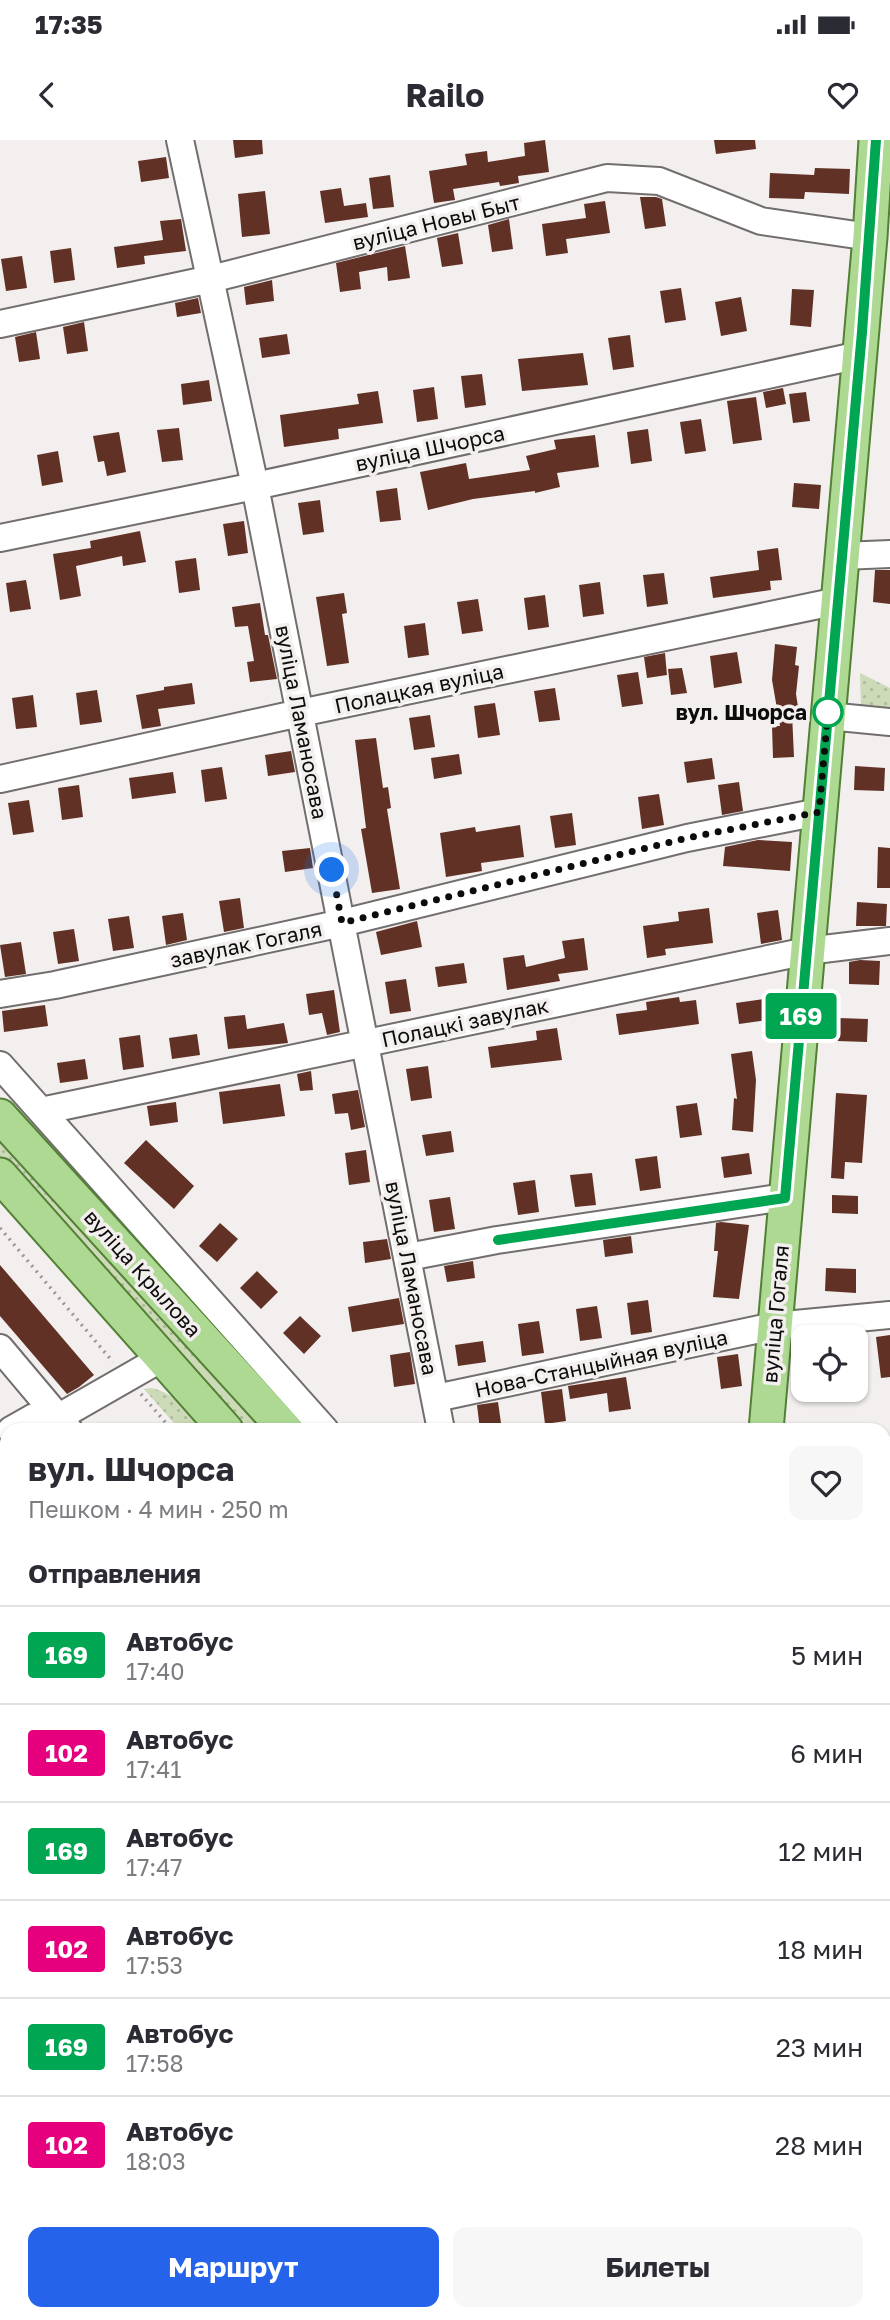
<!DOCTYPE html>
<html lang="ru">
<meta charset="utf-8">
<style>
body{margin:0;font-family:"Golos Text",sans-serif;background:#f7f7f7;color:#2b2b33;height:100vh;display:flex;flex-direction:column;font-size:26px;white-space:nowrap}
*{box-sizing:border-box;margin:0}
p{font-size:23px;color:#7c7c81}
.icon{flex:none;width:38px;height:38px;fill:none;stroke:currentColor;stroke-width:2;stroke-linecap:round;stroke-linejoin:round}
.map{position:relative;flex:1;overflow:hidden}
.side{position:absolute;left:0px;top:1283px;width:891px;height:898px;display:flex;flex-direction:column;background:#fff;border-radius:21px 21px 0 0;box-shadow:0 2px 5px #0004}
.side>*{flex:none}
.badge{padding:0 14px;border-radius:5px;font-size:24px;line-height:46px}
.fabs{position:absolute;left:791px;top:1185px;display:grid;gap:14px}
.fabs a{display:grid;place-items:center;width:77px;height:77px;border-radius:14px;background:#fff;box-shadow:0 2px 5px #0004;font-size:35px}
.you{position:absolute;width:35px;height:35px;margin:-18px;border:5px solid #fff;border-radius:50%;background:#1a73e8;box-shadow:0 0 0 10px #1a73e833}
.map>.badge{position:absolute;translate:-50% -50%;box-shadow:0 0 0 4px #fff}
h2{padding:0 28px;font-size:26px;line-height:63px}
.round{display:grid;place-items:center;flex:none;width:74px;height:74px;border-radius:14px;background:#f7f7f7}
.overview{display:flex;align-items:center;justify-content:space-between;height:119px;padding:0 28px}
h1{font-size:33px;font-weight:700;line-height:52px}
.primary-button{display:flex;gap:14px;margin-top:auto;padding:14px 28px}
.primary-button a{flex:1;height:80px;border-radius:14px;background:#2563eb;color:#fff;font-size:28px;font-weight:700;line-height:80px;text-align:center}
.primary-button a+a{background:#f7f7f7;color:#2b2b33}
ul{padding:0;list-style:none}
li{display:flex;align-items:center;gap:21px;height:98px;padding:0 28px;border-top:2px solid #e1e1e2}
li div{flex:1}
li b{display:block;font-size:26px}
li em{font-style:normal}
li .badge{min-width:77px;font-weight:700;text-align:center}
.status{display:flex;justify-content:space-between;align-items:center;height:49px;padding:0 35px;background:#fff;direction:ltr}
.status svg{height:19px;fill:currentColor}
header{display:flex;justify-content:space-between;align-items:center;height:91px;padding:0 28px;background:#fff;font-size:32px;font-weight:700}
.map>svg:first-child{display:block}
.industrial{fill:url(#industrial-furrows)}
.grass{fill:url(#grass-dots)}
.building{fill:#613125}
.lines{fill:none;stroke-linecap:round;stroke-linejoin:round}
.minor-casing{stroke:#726e6d;stroke-width:30}
.major-casing{stroke:#528034;stroke-width:37}
.path{stroke:#9a9796;stroke-width:3.5;stroke-dasharray:2 5;stroke-linecap:butt}
.minor{stroke:#fff;stroke-width:26}
.major{stroke:#add992;stroke-width:33}
.line-casing{stroke:#fff;stroke-width:16}
.line{stroke:#00a651;stroke-width:10}
.walk{stroke:#0d0c0b;stroke-width:7;stroke-dasharray:0 12.6}
.stop-dot{fill:#fff;stroke:#00a651;stroke-width:3.5}
.labels{text-anchor:middle;dominant-baseline:central;stroke-width:7;stroke-linejoin:round;paint-order:stroke}
.street-label{font-size:21px;fill:#0d0c0b;stroke:#f3efee}
.stop-label{font-size:21px;font-weight:bold;fill:#0d0c0b;stroke:#f3efee;text-anchor:end}
</style>
<div class="status"><b>17:35</b><svg viewBox="0 0 49 12"><path d="M0 12V9h3v3zM5 12V6h3v6zM10 12V3h3v9zM15 12V0h3v12zM26 1h20v11H26zM47 4h2v5h-2z"/></svg></div>
<header><svg class="icon" aria-label="back" viewBox="0 0 24 24"><path d="M15 5l-7 7 7 7"/></svg>Railo<svg class="icon" aria-label="heart" viewBox="0 0 24 24"><path d="M12 20l-8-8c-3-5 5-10 8-4 3-6 11-1 8 4z"/></svg></header>
<div class="map">
<svg width="890" height="2180" viewBox="0 0 890 2180">
<defs>
<pattern id="industrial-furrows" width="10" height="10" patternUnits="userSpaceOnUse" patternTransform="scale(1.75)"><rect width="10" height="10" fill="#ebe0db"/><path d="M-1 1l2-2M0 10L10 0M9 11l2-2" fill="none" stroke="#c8bfbb"/></pattern>
<pattern id="grass-dots" width="8" height="8" patternUnits="userSpaceOnUse" patternTransform="scale(1.75)"><rect width="8" height="8" fill="#ccdab7"/><path d="M2 2h.1M6 6h.1" fill="none" stroke="#aeba9c" stroke-width="1.8" stroke-linecap="round"/></pattern>
</defs>
<rect width="100%" height="100%" fill="#f3efee"/>
<path class="industrial" d="M0,1979l7,2v193h394l-4,6h-397z
M884,1985l6,7v188h-325l4,-6h315z"/>
<path class="grass" d="M860,533l30,15v25l-29,-4z
M0,994l268,296h-23l-245,-272z
M151,1248c25,5 38,24 53,42h-24l-36,-41z"/>
<path class="building" d="M233,0h29l1,14 -28,4z
M545,0l4,32 -31,4 1,7 -19,3 -1,-4 -46,7 2,11 -21,3 -5,-32 38,-6 -2,-11 22,-3 1,11 37,-6 -1,-13z
M714,0h41l1,9 -40,5z
M166,17l3,21 -28,4 -3,-21z
M815,28l35,1 -1,25 -44,-2 -1,7 -35,-1 1,-25 44,2z
M390,35l4,32 -21,2 -4,-31z
M341,48l3,18 22,-3 2,14 -43,6 -5,-32z
M265,51l5,43 -28,3 -4,-43z
M640,57h16l6,2 4,27 -21,3z
M605,61l5,32 -44,6 2,14 -22,3 -4,-32 44,-6 -2,-14z
M181,79l5,32 -42,5 1,8 -28,4 -3,-21 49,-7 -3,-19z
M509,79l4,30 -21,3 -4,-27z
M458,93l5,31 -21,3 -5,-29z
M405,106l5,32 -22,3 -1,-14 -28,5 2,17 -21,3 -4,-29z
M71,108l4,32 -21,3 -4,-32z
M22,116l5,32 -21,3 -5,-32z
M272,140l2,21 -28,4 -2,-18z
M681,148l5,32 -21,3 -5,-32z
M792,149l22,1 -3,37 -21,-2z
M741,157l6,34 -26,5 -6,-34z
M198,158l3,15 -24,4 -2,-14z
M84,182l4,29 -21,3 -4,-27z
M36,192l4,27 -21,3 -4,-25z
M287,194l3,20 -28,4 -3,-20z
M630,195l4,32 -21,3 -5,-32z
M583,213l5,32 -66,6 -4,-32z
M482,234l4,31 -21,3 -4,-32z
M209,240l3,21 -29,4 -2,-21z
M434,247l4,32 -21,3 -4,-32z
M783,248l3,16 -20,4 -3,-16z
M378,251l5,32 -45,6 1,10 -55,8 -4,-32 79,-11 -2,-10z
M806,252l4,29 -17,2 -4,-29z
M756,257l6,43 -29,4 -6,-43z
M701,279l5,32 -21,3 -5,-32z
M179,288l4,32 -21,2 -5,-32z
M648,289l4,32 -21,3 -4,-32z
M119,292l7,40 -19,4 -3,-15 -6,1 -5,-26z
M595,295l4,32 -42,6 3,14 -25,6v-2l-62,8 -45,11 -8,-38 46,-9 3,16 61,-9 -4,-14 30,-7 -2,-9z
M58,311l5,31 -21,4 -5,-31z
M794,343l27,2 -2,24 -27,-2z
M397,348l4,32 -21,2 -4,-31z
M320,360l4,32 -21,3 -5,-32z
M244,381l4,32 -20,3 -5,-32z
M140,391l6,31 -23,4 -1,-10 -46,10 5,30 -21,4 -7,-46 38,-6 -1,-7z
M778,408l4,32 -12,1 1,9 -58,8 -3,-21 49,-7 -2,-19z
M196,418l4,32 -21,3 -4,-32z
M875,430h15v34l-17,-2z
M664,433l4,31 -21,3 -4,-32z
M26,440l5,29 -21,3 -4,-29z
M600,442l4,32 -21,3 -4,-32z
M344,453l3,20 -5,1 7,49 -22,3 -11,-69z
M545,455l4,32 -21,3 -4,-32z
M478,459l5,32 -21,3 -5,-32z
M260,463l5,32h3l9,44 -27,3 -3,-20 7,-1 -6,-35 -13,1 -3,-20z
M425,483l4,32 -21,3 -4,-32z
M775,504l22,3 -2,18 4,1 -3,28 3,19 -7,1 2,43 -21,1 -1,-32h8l-8,-46z
M737,512l5,31 -28,5 -4,-32z
M665,513l2,22 -20,3 -3,-21z
M682,528l5,25 -16,2 -3,-26z
M638,532l5,32 -21,3 -5,-32z
M192,543l3,21 -37,5 3,17 -19,3 -6,-34 28,-5v-3z
M555,548l5,32 -21,2 -5,-31z
M97,550l5,32 -22,3 -4,-32z
M33,555l4,32 -21,2 -4,-31z
M495,563l5,32 -22,3 -4,-32z
M430,575l5,32 -21,3 -5,-32z
M376,598l7,50 5,-1 3,21 -4,1 13,80 -28,4 -11,-64 5,-1 -11,-88z
M291,611l4,21 -27,4 -3,-21z
M459,614l3,20 -28,5 -3,-21z
M712,618l3,21 -28,4 -3,-21z
M855,626l30,2 -1,23 -30,-1z
M222,627l5,32 -22,3 -4,-32z
M173,632l3,21 -44,6 -3,-21z
M739,642l4,29 -21,4 -4,-30z
M79,645l4,32 -21,3 -4,-32z
M659,654l5,31 -22,4 -4,-32z
M29,660l5,32 -21,3 -5,-32z
M572,673l4,32 -21,3 -5,-32z
M520,685l4,32 -43,6 1,8 -36,6 -6,-44 35,-6 1,5z
M758,700l34,2 -2,29 -67,-5 2,-19z
M878,707l12,1v40h-13z
M310,708l3,20 -28,4 -3,-21z
M240,758l4,30 -20,4 -5,-31z
M857,762l30,2 -1,22h-30z
M709,768l4,35 -48,6 1,6 -19,3 -4,-32 36,-5 -1,-9z
M778,770l4,30 -21,4 -4,-31z
M183,773l4,27 -21,5 -4,-29z
M129,776l5,32 -21,3 -5,-32z
M417,781l5,26 -41,8 -5,-23z
M74,789l5,32 -21,3 -5,-32z
M584,798l4,32 -30,4 2,7 -53,9 -4,-32 21,-3 2,12 39,-9 -3,-17z
M21,802l5,32 -21,3 -5,-32z
M860,820l20,1 -1,24 -30,-1v-22z
M464,823l3,20 -29,4 -3,-20z
M406,839l5,32 -21,3 -5,-32z
M334,850l6,42 -13,3 -5,-22 -13,2 -3,-21z
M679,857l1,5 16,-2 3,24 -80,11 -3,-21 31,-4 -1,-8z
M764,859l3,21 -28,4 -3,-21z
M45,865l3,21 -44,6 -2,-21z
M245,875l2,14 37,-6 4,20 -60,6 -4,-32z
M838,878l30,1 -1,23 -30,-1z
M557,888l5,32 -71,8 -3,-21 49,-7 -1,-9z
M197,894l3,21 -28,4 -3,-21z
M140,895l4,32 -21,3 -4,-32z
M752,911l4,29 -3,52 -21,-2 2,-32 3,1 -6,-45z
M85,919l3,20 -28,4 -3,-20z
M428,926l4,32 -21,3 -5,-32z
M311,931l2,19 -13,1 -3,-17z
M280,944l5,32 -62,8 -4,-32z
M358,950l7,37 -14,3 -3,-17 -13,1 -3,-20z
M836,953l31,2 -5,68 -17,-1 -1,17 -13,-1z
M176,962l2,20 -28,4 -3,-20z
M697,963l5,32 -22,3 -4,-32z
M451,991l3,21 -28,4 -4,-21z
M146,1000l48,46 -20,23 -50,-46z
M366,1010l4,32 -21,3 -4,-32z
M749,1013l3,21 -28,4 -3,-21z
M657,1016l4,32 -21,3 -5,-32z
M592,1033l4,32 -21,2 -5,-32z
M535,1040l4,32 -21,3 -5,-32z
M832,1055l26,1v18l-26,-1z
M450,1057l5,32 -21,3 -5,-32z
M721,1082l28,3 -10,74 -26,-2 5,-46h-4l2,-28z
M220,1083l18,16 -21,23 -18,-16z
M631,1096l2,17 -28,4 -2,-17z
M387,1099l4,20 -26,4 -2,-21z
M473,1121l2,17 -28,4 -3,-16z
M0,1125l94,110 -15,12 -12,7 -67,-78z
M826,1128l30,1v24l-31,-2z
M257,1131l21,21 -17,17 -21,-21z
M399,1158l5,26 -52,8 -4,-25z
M648,1160l4,32 -21,3 -4,-32z
M597,1166l5,32 -22,3 -4,-32z
M300,1176l21,20 -17,18 -21,-21z
M539,1181l5,32 -22,3 -4,-32z
M890,1195v42l-9,1 -5,-41z
M483,1201l3,21 -28,4 -3,-21z
M410,1212l5,32 -21,3 -4,-32z
M738,1214l4,32 -21,3 -4,-32z
M626,1237l5,32 -22,3 -2,-19 -37,6 -2,-13z
M562,1249l4,32 -21,3 -4,-32z
M498,1262l4,28h-22l-3,-25z"/>
<g class="lines">
<defs>
<path id="minor" d="M180,0l75,346 186,944
M0,184l211,-45 396,-101 52,3 102,40 109,16
M0,398l255,-52 605,-131
M842,416l48,-2
M828,576l62,6
M0,639l300,-66 538,-112
M0,854l55,-9 287,-62 345,-85 132,-26
M0,925l325,365
M41,971l766,-160 83,-10
M408,1117l89,-17 288,-43
M0,1208l69,82
M436,1258l338,-72 116,-11
M11,1290l23,-13h25
M43,1290l16,-13 103,-59
M0,1326l7,-6
M0,1414l7,8
M0,1447l7,-6
M0,1544l7,-6
M884,1552h6
M884,1921l6,-5
M884,1956l6,7
M884,2030l6,7
M22,2174l1,4 31,2
M259,2180v-6
M329,2180l3,-6"/>
<path id="major" d="M0,976l286,314
M0,1035l226,255
M766,1290l104,-1193 6,-97
M884,1661l6,1
M884,1699l6,1
M0,1870l7,1
M459,2180l4,-6"/>
</defs>
<use href="#minor" class="minor-casing"/>
<use href="#major" class="major-casing"/>
<path class="path" d="M0,1088l113,134
M141,1254l31,36
M884,1737l6,-5
M884,1750l6,1
M420,2180l4,-6
M494,2180l4,-6"/>
<use href="#minor" class="minor"/>
<use href="#major" class="major"/>
</g>
<g class="lines">
<defs>
<path id="line" d="M498,1100l287,-42 77,-866 14,-192"/>
</defs>
<use href="#line" class="line-casing"/>
<use href="#line" class="line"/>
<path class="walk" d="M332,730l10,53 345,-85 132,-26 9,-100"/>
</g>
<circle class="stop-dot" cx="828" cy="572" r="14"/>
<g class="labels">
<g class="street-label">
<text transform="translate(436 82) rotate(-14)">вуліца Новы Быт</text>
<text transform="translate(430 308) rotate(-12)">вуліца Шчорса</text>
<text transform="translate(419 548) rotate(-12)">Полацкая вуліца</text>
<text transform="translate(302 582) rotate(79)">вуліца Ламаносава</text>
<text transform="translate(246 804) rotate(-12)">завулак Гогаля</text>
<text transform="translate(465 882) rotate(-12)">Полацкі завулак</text>
<text transform="translate(143 1133) rotate(48)">вуліца Крылова</text>
<text transform="translate(412 1138) rotate(79)">вуліца Ламаносава</text>
<text transform="translate(775 1174) rotate(-85)">вуліца Гогаля</text>
<text transform="translate(601 1223) rotate(-12)">Нова-Станцыйная вуліца</text>
</g>
<g class="stop-label">
<text x="807" y="572">вул. Шчорса</text>
</g>
</g>
</svg>
<div class="fabs">
<a><svg class="icon" aria-label="locate" viewBox="0 0 24 24"><circle cx="12" cy="12" r="6"/><path d="M12 2v4M12 18v4M2 12h4M18 12h4"/></svg></a>
</div>
<div class="you" style="left:332px;top:730px"></div>
<b class="badge" style="left:801px;top:876px;background:#00a651;color:#fff">169</b>
<section class="side">
<div class="overview"><div><h1>вул. Шчорса</h1><p>Пешком · 4 мин · 250 m</p></div><a class="round"><svg class="icon" aria-label="heart" viewBox="0 0 24 24"><path d="M12 20l-8-8c-3-5 5-10 8-4 3-6 11-1 8 4z"/></svg></a></div>
<h2>Отправления</h2>
<ul>
<li><span class="badge" style="background:#00a651;color:#fff">169</span><div><b>Автобус</b><p>17:40</p></div><em>5 мин</em></li>
<li><span class="badge" style="background:#e6007e;color:#fff">102</span><div><b>Автобус</b><p>17:41</p></div><em>6 мин</em></li>
<li><span class="badge" style="background:#00a651;color:#fff">169</span><div><b>Автобус</b><p>17:47</p></div><em>12 мин</em></li>
<li><span class="badge" style="background:#e6007e;color:#fff">102</span><div><b>Автобус</b><p>17:53</p></div><em>18 мин</em></li>
<li><span class="badge" style="background:#00a651;color:#fff">169</span><div><b>Автобус</b><p>17:58</p></div><em>23 мин</em></li>
<li><span class="badge" style="background:#e6007e;color:#fff">102</span><div><b>Автобус</b><p>18:03</p></div><em>28 мин</em></li>
</ul>
<div class="primary-button"><a>Маршрут</a><a>Билеты</a></div>
</section>
</div>
